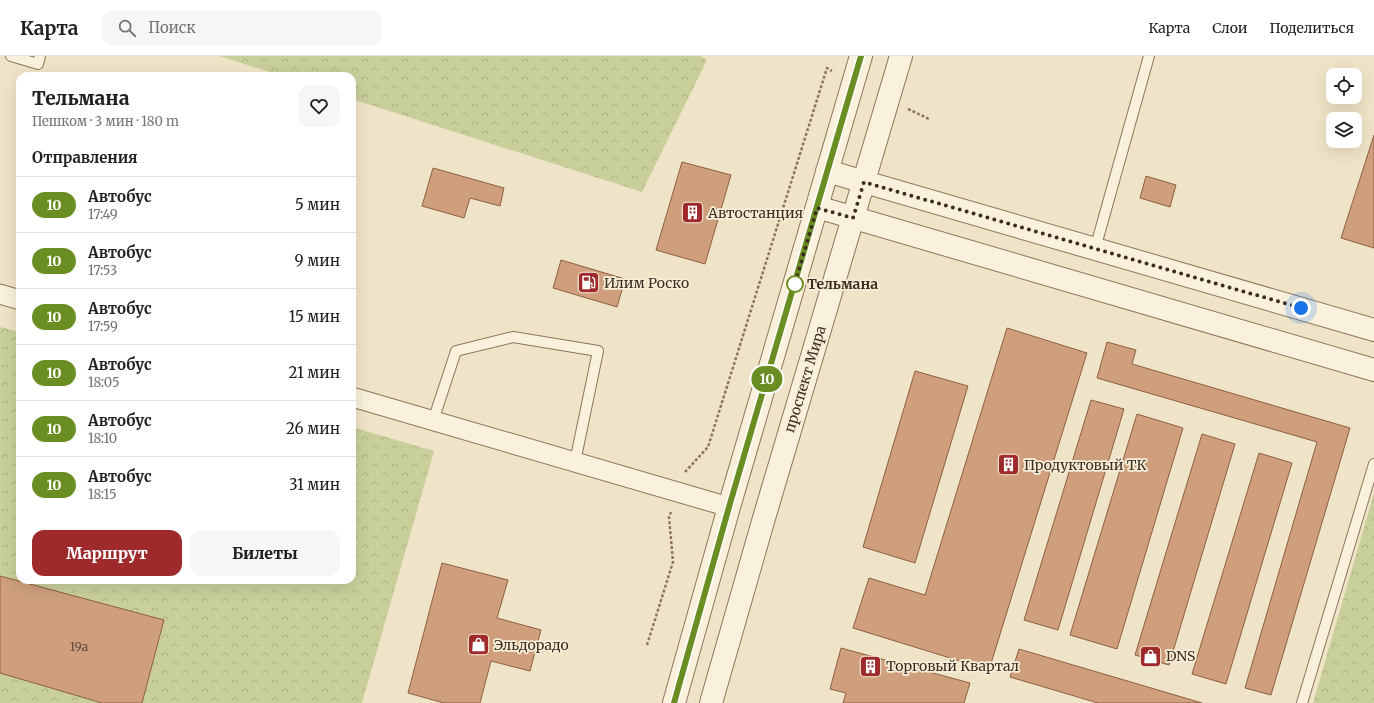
<!DOCTYPE html>
<html lang="ru">
<meta charset="utf-8">
<style>
body{margin:0;font-family:Merriweather,serif;background:#f6f6f6;color:#202124;height:100vh;display:flex;flex-direction:column;font-size:15px;white-space:nowrap}
*{box-sizing:border-box;margin:0}
p{font-size:13px;color:#757577}
.icon{flex:none;width:22px;height:22px;fill:none;stroke:currentColor;stroke-width:2;stroke-linecap:round;stroke-linejoin:round}
.map{position:relative;flex:1;overflow:hidden}
.panel{position:absolute;left:16px;top:16px;width:340px;height:512px;display:flex;flex-direction:column;background:#fff;border-radius:12px;box-shadow:0 4px 16px #0002}
.panel>*{flex:none}
.badge{padding:0 8px;border-radius:13px;font-size:14px;line-height:26px}
.tools{position:absolute;left:1326px;top:12px;display:grid;gap:8px}
.tools a{display:grid;place-items:center;width:36px;height:36px;border-radius:8px;background:#fff;box-shadow:0 4px 16px #0002;font-size:20px}
.you{position:absolute;width:20px;height:20px;margin:-10px;border:3px solid #fff;border-radius:50%;background:#1a73e8;box-shadow:0 0 0 6px #1a73e833}
.map>.badge{position:absolute;translate:-50% -50%;box-shadow:0 0 0 2px #fff}
h2{padding:0 16px;font-size:15px;line-height:36px}
.round{display:grid;place-items:center;flex:none;width:42px;height:42px;border-radius:12px;background:#f6f6f6}
.headline{display:flex;align-items:center;justify-content:space-between;height:68px;padding:0 16px}
h1{font-size:19px;font-weight:800;line-height:30px}
.cta{display:flex;gap:8px;margin-top:auto;padding:8px 16px}
.cta a{flex:1;height:46px;border-radius:12px;background:#9e2a2b;color:#fff;font-size:16px;font-weight:800;line-height:46px;text-align:center}
.cta a+a{background:#f6f6f6;color:#202124}
ul{padding:0;list-style:none}
li{display:flex;align-items:center;gap:12px;height:56px;padding:0 16px;border-top:1px solid #e0e0e0}
li div{flex:1}
li b{display:block;font-size:15px}
li em{font-style:normal}
li .badge{min-width:44px;font-weight:700;text-align:center}
header{display:flex;align-items:center;gap:24px;box-sizing:border-box;height:56px;padding:0 20px;background:#fff;border-bottom:1px solid #e0e0e0}
header strong{font-size:19px}
nav{display:flex;gap:22px;margin-inline-start:auto;font-size:14px}
.search{width:280px;height:36px;background:#f6f6f6;display:flex;align-items:center;gap:10px;box-sizing:border-box;padding:0 14px;border-radius:12px;color:#757577;font-size:15px}
.map>svg:first-child{display:block}
.forest{fill:url(#forest-crowns)}
.building{fill:#cf9f7d;stroke:#8d5f41}
.lines{fill:none;stroke-linecap:round;stroke-linejoin:round}
.service-casing{stroke:#8d765c;stroke-width:12}
.minor-casing{stroke:#8d765c;stroke-width:21}
.tertiary-casing{stroke:#8d765c;stroke-width:24}
.path{stroke:#8d765c;stroke-width:2.5;stroke-dasharray:3 2;stroke-linecap:butt}
.service{stroke:#faf1dc;stroke-width:10}
.minor{stroke:#faf1dc;stroke-width:19}
.tertiary{stroke:#faf1dc;stroke-width:22}
.line-casing{stroke:#fff;stroke-width:9}
.line{stroke:#6b8e23;stroke-width:6}
.walk{stroke:#3d2e20;stroke-width:4;stroke-dasharray:0 7.2}
.stop-dot{fill:#fff;stroke:#6b8e23;stroke-width:2}
.labels{text-anchor:middle;dominant-baseline:central;stroke-width:3.5;stroke-linejoin:round;paint-order:stroke}
.number-label{font-size:12px;fill:#624a37}
.poi-label{font-size:14px;fill:#3d2e20;stroke:#f7eed8;text-anchor:start}
.stop-label{font-size:14px;font-weight:bold;fill:#3d2e20;stroke:#f7eed8;text-anchor:start}
.street-label{font-size:14px;fill:#3d2e20;stroke:#f7eed8}
</style>
<header>
<strong>Карта</strong>
<div class="search"><svg class="icon" aria-label="search" viewBox="0 0 24 24"><circle cx="10" cy="10" r="6"/><path d="M15 15l6 6"/></svg>Поиск</div>
<nav><a>Карта</a><a>Слои</a><a>Поделиться</a></nav>
</header>
<div class="map">
<svg width="1374" height="647" viewBox="0 0 1374 647">
<defs>
<pattern id="forest-crowns" width="20" height="18" patternUnits="userSpaceOnUse"><rect width="20" height="18" fill="#c9cf9b"/><path d="M2 6a3 3 0 1 1 6 0M12 15a3 3 0 1 1 6 0" fill="none" stroke="#aeb285"/></pattern>
</defs>
<rect width="100%" height="100%" fill="#f0e4c8"/>
<path class="forest" d="M219,0h481l7,4 -65,132 -290,-93v-23h-70z
M0,271l20,5v248h332v-153l82,24 -72,252h-362z
M1374,437v210h-61z"/>
<path class="building" d="M1374,79v113l-33,-10z
M682,106l49,13 -26,89 -49,-14z
M433,112l71,20 -4,18 -30,-8 -6,20 -42,-12z
M1146,120l30,9 -6,22 -30,-9z
M561,204l64,19 -8,28 -64,-19z
M1007,272l80,25 -98,317 -136,-42 16,-50 56,17z
M1107,286l29,8 -4,14 218,64 -79,267 -26,-7 72,-246 -220,-64z
M915,315l53,15 -53,177 -52,-16z
M1091,344l33,9 -66,221 -34,-10z
M1137,358l46,14 -66,221 -47,-14z
M1202,378l33,10 -66,221 -34,-10z
M1259,397l33,10 -66,221 -34,-10z
M442,507l66,17 -11,38 44,12 -11,41 -39,-10 -11,42h-36l-36,-10z
M0,520l164,44 -22,83h-40l-102,-30z
M841,592l129,35 -6,20h-121l3,-10 -16,-4z
M1019,593l183,54h-104l-88,-26z"/>
<g class="lines">
<defs>
<path id="service" d="M11,0l27,8 2,-8
M1095,193l54,-193
M433,365l23,-70 57,-14 85,14 -23,111
M1302,647l72,-239"/>
<path id="minor" d="M0,238l20,6
M352,341l377,110"/>
<path id="tertiary" d="M827,115l547,159
M817,151l557,163
M674,647l55,-196 132,-451
M711,647l53,-185 137,-462"/>
</defs>
<use href="#service" class="service-casing"/>
<use href="#minor" class="minor-casing"/>
<use href="#tertiary" class="tertiary-casing"/>
<path class="path" d="M908,53l21,10
M685,416l23,-25 119,-379 5,3
M647,589l26,-83 -4,-45 2,-5"/>
<use href="#service" class="service"/>
<use href="#minor" class="minor"/>
<use href="#tertiary" class="tertiary"/>
</g>
<g class="lines">
<defs>
<path id="line" d="M674,647l55,-196 132,-451"/>
</defs>
<use href="#line" class="line-casing"/>
<use href="#line" class="line"/>
<path class="walk" d="M795,228l-2,6 24,-82 36,10 11,-36 437,126"/>
</g>
<defs>
<symbol id="building-square" viewBox="-11 -11 22 22"><rect x="-9" y="-9" width="18" height="18" rx="4" fill="#9e2a2b" stroke="#f7eed8"/><path d="M-4-6H4V6H1V3H-1V6H-4ZM-2.5-4.3h1.7v1.8h-1.7ZM.8-4.3h1.7v1.8H.8ZM-2.5-1h1.7V.8h-1.7ZM.8-1h1.7V.8H.8Z" fill="#fff"/></symbol>
<symbol id="fuel-square" viewBox="-11 -11 22 22"><rect x="-9" y="-9" width="18" height="18" rx="4" fill="#9e2a2b" stroke="#f7eed8"/><path d="M-5.5-6h7V0h2V4h1.3V-2.5L3-4.5l.8-.8L6-3V5H2.5V1h-1V6h-7ZM-4.2-4.7v3.2H.2V-4.7Z" fill="#fff"/></symbol>
<symbol id="shop-square" viewBox="-11 -11 22 22"><rect x="-9" y="-9" width="18" height="18" rx="4" fill="#9e2a2b" stroke="#f7eed8"/><path d="M-5-2.5h2.3a2.7 3.5 0 0 1 5.4 0H5L5.5 6h-11ZM-1.5-2.5h3a1.5 2.3 0 0 0-3 0Z" fill="#fff"/></symbol>
</defs>
<g fill-rule="evenodd">
<use href="#building-square" x="680" y="144" width="25" height="25"/>
<use href="#fuel-square" x="576" y="214" width="25" height="25"/>
<use href="#building-square" x="996" y="396" width="25" height="25"/>
<use href="#shop-square" x="466" y="576" width="25" height="25"/>
<use href="#shop-square" x="1138" y="588" width="25" height="25"/>
<use href="#building-square" x="858" y="598" width="25" height="25"/>
</g>
<circle class="stop-dot" cx="795" cy="228" r="8"/>
<g class="labels">
<g class="number-label">
<text x="79" y="590">19а</text>
</g>
<g class="poi-label">
<text x="708" y="157">Автостанция</text>
<text x="604" y="227">Илим Роско</text>
<text x="1024" y="409">Продуктовый ТК</text>
<text x="494" y="589">Эльдорадо</text>
<text x="1166" y="600">DNS</text>
<text x="886" y="610">Торговый Квартал</text>
</g>
<g class="stop-label">
<text x="807" y="228">Тельмана</text>
</g>
<g class="street-label">
<text transform="translate(805 323) rotate(-73)">проспект Мира</text>
</g>
</g>
</svg>
<div class="tools">
<a><svg class="icon" aria-label="locate" viewBox="0 0 24 24"><circle cx="12" cy="12" r="6"/><path d="M12 2v4M12 18v4M2 12h4M18 12h4"/></svg></a>
<a><svg class="icon" aria-label="layers" viewBox="0 0 24 24"><path d="M12 4l9 5-9 5-9-5zM3 14l9 5 9-5"/></svg></a>
</div>
<div class="you" style="left:1301px;top:252px"></div>
<b class="badge" style="left:767px;top:323px;background:#6b8e23;color:#fff">10</b>
<section class="panel">
<div class="headline"><div><h1>Тельмана</h1><p>Пешком · 3 мин · 180 m</p></div><a class="round"><svg class="icon" aria-label="heart" viewBox="0 0 24 24"><path d="M12 20l-8-8c-3-5 5-10 8-4 3-6 11-1 8 4z"/></svg></a></div>
<h2>Отправления</h2>
<ul>
<li><span class="badge" style="background:#6b8e23;color:#fff">10</span><div><b>Автобус</b><p>17:49</p></div><em>5 мин</em></li>
<li><span class="badge" style="background:#6b8e23;color:#fff">10</span><div><b>Автобус</b><p>17:53</p></div><em>9 мин</em></li>
<li><span class="badge" style="background:#6b8e23;color:#fff">10</span><div><b>Автобус</b><p>17:59</p></div><em>15 мин</em></li>
<li><span class="badge" style="background:#6b8e23;color:#fff">10</span><div><b>Автобус</b><p>18:05</p></div><em>21 мин</em></li>
<li><span class="badge" style="background:#6b8e23;color:#fff">10</span><div><b>Автобус</b><p>18:10</p></div><em>26 мин</em></li>
<li><span class="badge" style="background:#6b8e23;color:#fff">10</span><div><b>Автобус</b><p>18:15</p></div><em>31 мин</em></li>
</ul>
<div class="cta"><a>Маршрут</a><a>Билеты</a></div>
</section>
</div>
